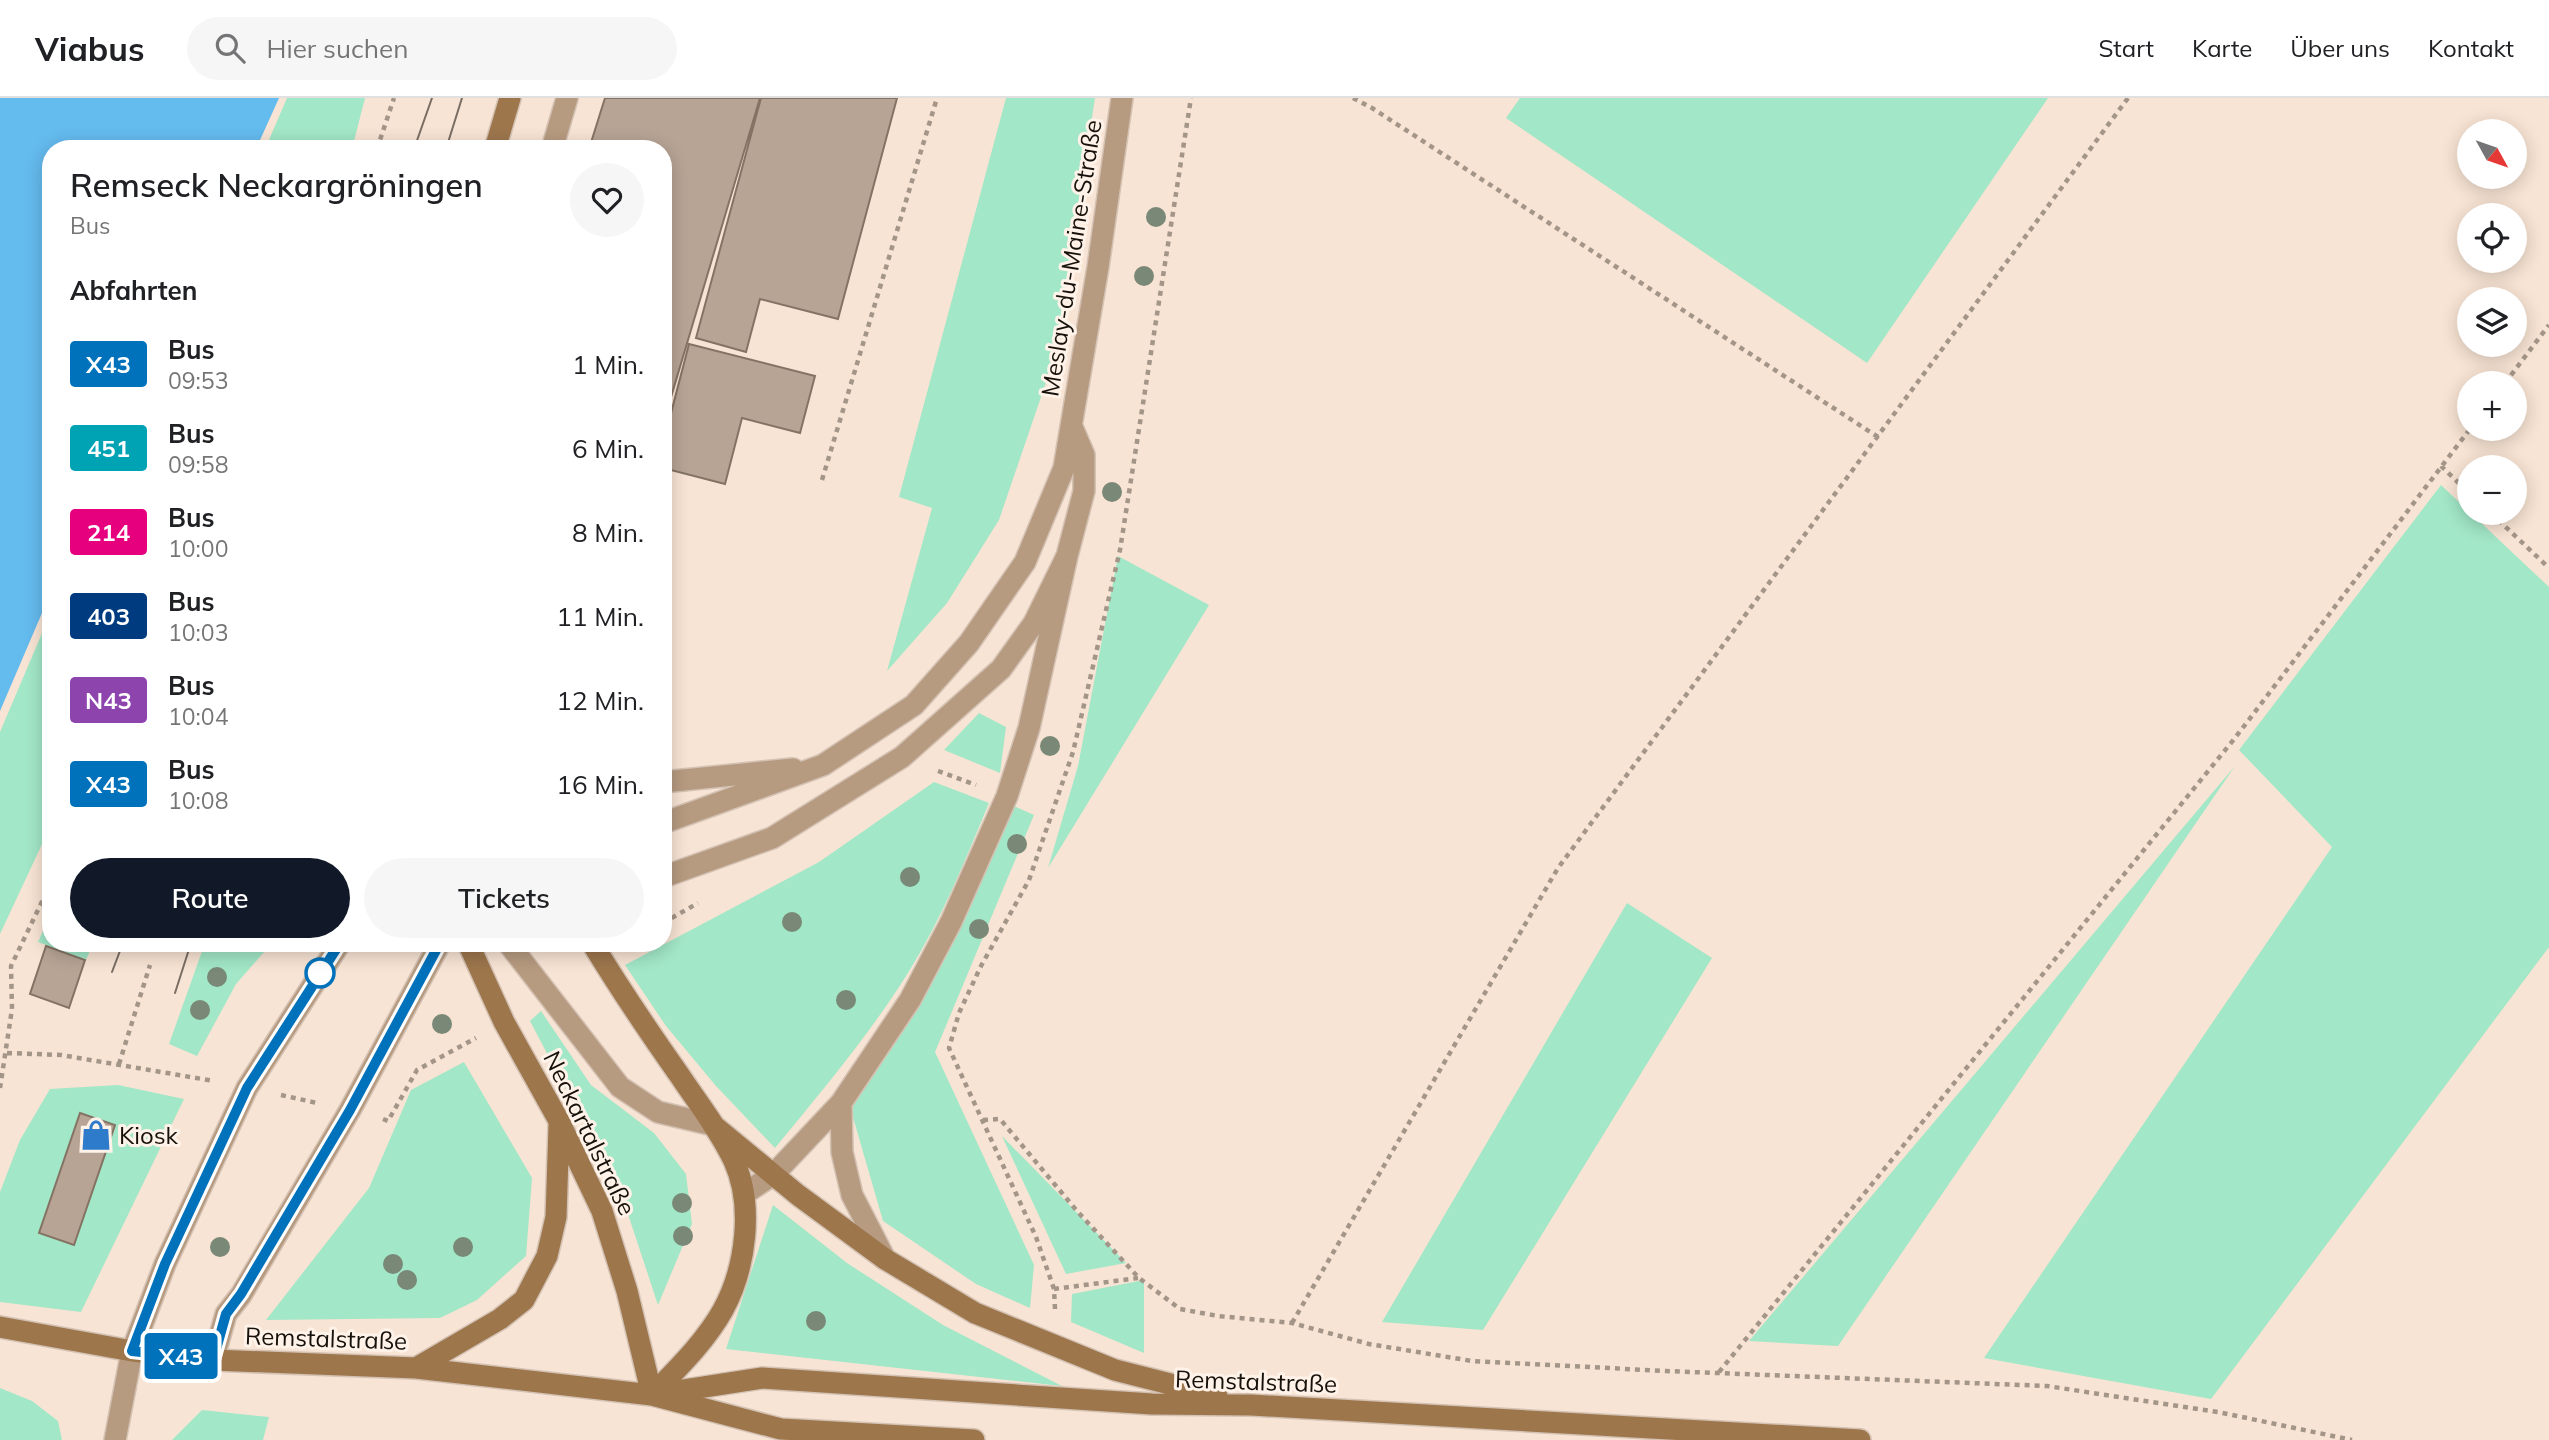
<!DOCTYPE html>
<html lang="de">
<meta charset="utf-8">
<style>
body{margin:0;font-family:Mulish,sans-serif;background:#f6f6f6;color:#202124;height:100vh;display:flex;flex-direction:column;font-size:26px;white-space:nowrap}
*{box-sizing:border-box;margin:0}
p{font-size:23px;color:#757577}
.icon{flex:none;width:38px;height:38px;fill:none;stroke:currentColor;stroke-width:2;stroke-linecap:round;stroke-linejoin:round}
.map{position:relative;flex:1;overflow:hidden}
.drawer{position:absolute;left:42px;top:42px;width:630px;height:812px;display:flex;flex-direction:column;background:#fff;border-radius:28px;box-shadow:0 4px 18px #0003}
.drawer>*{flex:none}
.badge{padding:0 14px;border-radius:5px;font-size:24px;line-height:46px}
.needle{width:46px;rotate:130deg}
.fabs{position:absolute;left:2457px;top:21px;display:grid;gap:14px}
.fabs a{display:grid;place-items:center;width:70px;height:70px;border-radius:50%;background:#fff;box-shadow:0 4px 18px #0003;font-size:35px}
.map>.badge{position:absolute;translate:-50% -50%;box-shadow:0 0 0 4px #fff}
h2{padding:0 28px;font-size:26px;line-height:63px}
.round{display:grid;place-items:center;flex:none;width:74px;height:74px;border-radius:37px;background:#f6f6f6}
.summary{display:flex;align-items:center;justify-content:space-between;height:119px;padding:0 28px}
h1{font-size:33px;font-weight:600;line-height:52px}
.primary-button{display:flex;gap:14px;margin-top:auto;padding:14px 28px}
.primary-button a{flex:1;height:80px;border-radius:42px;background:#111827;color:#fff;font-size:28px;font-weight:600;line-height:80px;text-align:center}
.primary-button a+a{background:#f6f6f6;color:#202124}
ul{padding:0;list-style:none}
li{display:flex;align-items:center;gap:21px;height:84px;padding:0 28px}
li div{flex:1}
li b{display:block;font-size:26px}
li em{font-style:normal}
li .badge{min-width:77px;font-weight:700;text-align:center}
header{display:flex;align-items:center;gap:42px;box-sizing:border-box;height:98px;padding:0 35px;background:#fff;border-bottom:2px solid #e0e0e0}
header strong{font-size:33px}
nav{display:flex;gap:38px;margin-inline-start:auto;font-size:24px}
.search{width:490px;height:63px;background:#f6f6f6;display:flex;align-items:center;gap:18px;box-sizing:border-box;padding:0 24px;border-radius:38px;color:#757577;font-size:26px}
.map>svg:first-child{display:block}
.green{fill:#a2e7c7}
.water{fill:#64bbee}
.building{fill:#b7a495;stroke:#847364;stroke-width:2}
.lines{fill:none;stroke-linecap:round;stroke-linejoin:round}
.lane-casing{stroke:#d4c2b4;stroke-width:24}
.street-casing{stroke:#d4c2b4;stroke-width:24}
.secondary-casing{stroke:#d4c2b4;stroke-width:24}
.path{stroke:#a49589;stroke-width:4.5;stroke-dasharray:5 5;stroke-linecap:butt}
.lane{stroke:#b79b80;stroke-width:21}
.street{stroke:#b79b80;stroke-width:21}
.secondary{stroke:#9d764c;stroke-width:21}
.tram{stroke:#7a6e64;stroke-width:2}
.tree{fill:#798877}
.line-casing{stroke:#fff;stroke-width:16}
.line{stroke:#0072bc;stroke-width:10}
.stop-dot{fill:#fff;stroke:#0072bc;stroke-width:3.5}
.labels{text-anchor:middle;dominant-baseline:central;stroke-width:6;stroke-linejoin:round;paint-order:stroke}
.street-label{font-size:24px;fill:#17110b;stroke:#fff3e9}
.poi-label{font-size:24px;fill:#17110b;stroke:#fff3e9;text-anchor:start}
</style>
<header>
<strong>Viabus</strong>
<div class="search"><svg class="icon" aria-label="search" viewBox="0 0 24 24"><circle cx="10" cy="10" r="6"/><path d="M15 15l6 6"/></svg>Hier suchen</div>
<nav><a>Start</a><a>Karte</a><a>Über uns</a><a>Kontakt</a></nav>
</header>
<div class="map">
<svg width="2549" height="1342" viewBox="0 0 2549 1342">
<rect width="100%" height="100%" fill="#f8e4d4"/>
<path class="green" d="M287,0h78l-13,51h-87z
M1006,0h89l-40,258 -56,164 -52,83 -60,68 45,-163 -33,-11z
M1520,0h528l-181,265 -361,-245z
M2441,387l108,102v360l-338,452 -227,-41 348,-511 -93,-97z
M1118,458l91,49 -161,263 30,-102z
M51,514v213l-51,109v-202z
M979,615l27,14 -6,46 -56,-23z
M2235,668l-397,580 -89,-5z
M934,684l55,21c-24,58 -48,117 -81,170 -39,62 -86,118 -133,175l-59,-62 -50,-60 -41,-61 194,-103z
M1014,708l20,9 -99,237 99,213 -4,43 -54,-24 -93,-63 -33,-114 67,-103z
M1627,805l85,55 -229,372 -101,-8z
M51,815v30h42l-7,17 -48,-18z
M205,845h67l-36,41 -39,72 -28,-12z
M541,913l50,74 63,48 32,41 6,50 -34,81 -36,-109 -92,-175z
M464,964l68,116 -6,78 -49,44 -37,18 -174,2 103,-132 42,-98z
M118,987l66,14 -103,213 -81,-10v-110l20,-52 30,-51z
M1002,1038l124,127 -60,11z
M773,1107l74,58 96,62 119,61 -336,-37z
M1144,1182v73l-73,-31 1,-28z
M0,1290l32,13 26,20 4,19h-62z
M202,1312l67,7 -6,23h-91z"/>
<path class="water" d="M0,0h279l-23,51h-205v443l-51,119z"/>
<path class="building" d="M605,0h155l-97,326v-218l7,-22 -7,-3v-32h-74z
M761,0h136l-59,221 -78,-20 -14,53 -50,-14z
M689,246l126,32 -15,57 -58,-15 -17,66 -62,-16v-24z
M46,848l39,14 -16,48 -39,-14z
M80,1015l35,12 -41,120 -35,-12z"/>
<g class="lines">
<defs>
<path id="lane" d="M552,51l15,-51
M508,845l112,144 38,25 55,13
M132,1253l33,-87 82,-176 93,-145
M213,1262l13,-46 15,-19 109,-185 90,-167"/>
<path id="street" d="M663,684l130,-13
M663,725l160,-58 91,-60 55,-62 56,-81 39,-94 34,-201 24,-169
M663,779l109,-39 130,-81 99,-88 33,-46 33,-67 17,-65v-36l-12,-28
M744,1096l30,-20 67,-71
M885,1161l-33,-64 -10,-43 -1,-49 69,-103 41,-78 56,-126 22,-68 38,-172
M115,1342l17,-89"/>
<path id="secondary" d="M495,51l15,-51
M468,845l36,79 55,99 43,90 25,80 25,104
M592,845c28,46 57,89 88,133 18,27 40,55 54,85 20,44 12,107 -11,149 -18,32 -45,58 -71,85
M713,1027l85,70 87,64 90,54 140,57 102,26
M0,1229l132,24 81,9 203,8 236,27 129,34 193,11
M416,1270l84,-49 24,-19 23,-44 9,-39 3,-91
M652,1297l110,-17 390,26 99,1 609,35"/>
</defs>
<use href="#lane" class="lane-casing"/>
<use href="#street" class="street-casing"/>
<use href="#secondary" class="secondary-casing"/>
<path class="path" d="M1353,0l19,10 506,329
M377,51l17,-51
M2505,285l44,-58
M2441,368l28,27
M822,382l115,-382
M2491,415l58,55
M938,673l38,14
M663,825l35,-20
M7,955l54,2 153,26
M119,966l31,-99
M0,990l12,-79 -1,-43 40,-83
M281,997l36,8
M383,1021l5,2 29,-51 59,-32
M983,1022l17,-1 77,92 62,67 41,31 38,7 74,7 77,21 103,17 194,10 381,15 171,26 134,28
M1054,1191l84,-11
M1055,1211l-1,-20 -18,-52 -87,-189 10,-35 22,-47 48,-86 44,-128 47,-202 71,-452
M1292,1225l266,-455 570,-770
M1719,1274l516,-634 235,-309"/>
<use href="#lane" class="lane"/>
<use href="#street" class="street"/>
<use href="#secondary" class="secondary"/>
<path class="tram" d="M414,51l18,-51
M446,51l16,-51
M112,874l11,-29
M175,895l16,-50"/>
</g>
<g class="tree">
<circle cx="1156" cy="119" r="10"/>
<circle cx="1144" cy="178" r="10"/>
<circle cx="1112" cy="394" r="10"/>
<circle cx="1050" cy="648" r="10"/>
<circle cx="1017" cy="746" r="10"/>
<circle cx="910" cy="779" r="10"/>
<circle cx="792" cy="824" r="10"/>
<circle cx="979" cy="831" r="10"/>
<circle cx="217" cy="879" r="10"/>
<circle cx="846" cy="902" r="10"/>
<circle cx="200" cy="912" r="10"/>
<circle cx="442" cy="926" r="10"/>
<circle cx="682" cy="1105" r="10"/>
<circle cx="683" cy="1138" r="10"/>
<circle cx="220" cy="1149" r="10"/>
<circle cx="463" cy="1149" r="10"/>
<circle cx="393" cy="1166" r="10"/>
<circle cx="407" cy="1182" r="10"/>
<circle cx="816" cy="1223" r="10"/>
</g>
<g class="lines">
<defs>
<path id="line" d="M340,845l-93,145 -82,176 -33,87 81,9 13,-46 15,-20 109,-184 90,-167"/>
</defs>
<use href="#line" class="line-casing"/>
<use href="#line" class="line"/>
</g>
<defs>
<symbol id="shop-bare" viewBox="-9 -9 18 18"><path d="M-5-2.5h2.3a2.7 3.5 0 0 1 5.4 0H5L5.5 6h-11ZM-1.5-2.5h3a1.5 2.3 0 0 0-3 0Z" fill="#2f7bcb" stroke="#fff3e9" stroke-width="2.5" paint-order="stroke"/></symbol>
</defs>
<g fill-rule="evenodd">
<use href="#shop-bare" x="74" y="1015" width="44" height="44"/>
</g>
<circle class="stop-dot" cx="320" cy="875" r="14"/>
<g class="labels">
<g class="street-label">
<text transform="translate(1071 160) rotate(-81)">Meslay-du-Maine-Straße</text>
<text transform="translate(590 1035) rotate(64)">Neckartalstraße</text>
<text transform="translate(326 1240) rotate(2)">Remstalstraße</text>
<text transform="translate(1256 1283) rotate(2)">Remstalstraße</text>
</g>
<g class="poi-label">
<text x="119" y="1037">Kiosk</text>
</g>
</g>
</svg>
<div class="fabs">
<a><svg class="needle" viewBox="-14 -14 28 28"><path d="M0-13l5 13h-10z" fill="#e53935"/><path d="M0 13l5-13h-10z" fill="#757577"/></svg></a>
<a><svg class="icon" aria-label="locate" viewBox="0 0 24 24"><circle cx="12" cy="12" r="6"/><path d="M12 2v4M12 18v4M2 12h4M18 12h4"/></svg></a>
<a><svg class="icon" aria-label="layers" viewBox="0 0 24 24"><path d="M12 4l9 5-9 5-9-5zM3 14l9 5 9-5"/></svg></a>
<a>+</a>
<a>−</a>
</div>
<b class="badge" style="left:181px;top:1258px;background:#0072bc;color:#fff">X43</b>
<section class="drawer">
<div class="summary"><div><h1>Remseck Neckargröningen</h1><p>Bus</p></div><a class="round"><svg class="icon" aria-label="heart" viewBox="0 0 24 24"><path d="M12 20l-8-8c-3-5 5-10 8-4 3-6 11-1 8 4z"/></svg></a></div>
<h2>Abfahrten</h2>
<ul>
<li><span class="badge" style="background:#0072bc;color:#fff">X43</span><div><b>Bus</b><p>09:53</p></div><em>1 Min.</em></li>
<li><span class="badge" style="background:#00a3b4;color:#fff">451</span><div><b>Bus</b><p>09:58</p></div><em>6 Min.</em></li>
<li><span class="badge" style="background:#e6007e;color:#fff">214</span><div><b>Bus</b><p>10:00</p></div><em>8 Min.</em></li>
<li><span class="badge" style="background:#003b80;color:#fff">403</span><div><b>Bus</b><p>10:03</p></div><em>11 Min.</em></li>
<li><span class="badge" style="background:#8e44ad;color:#fff">N43</span><div><b>Bus</b><p>10:04</p></div><em>12 Min.</em></li>
<li><span class="badge" style="background:#0072bc;color:#fff">X43</span><div><b>Bus</b><p>10:08</p></div><em>16 Min.</em></li>
</ul>
<div class="primary-button"><a>Route</a><a>Tickets</a></div>
</section>
</div>
